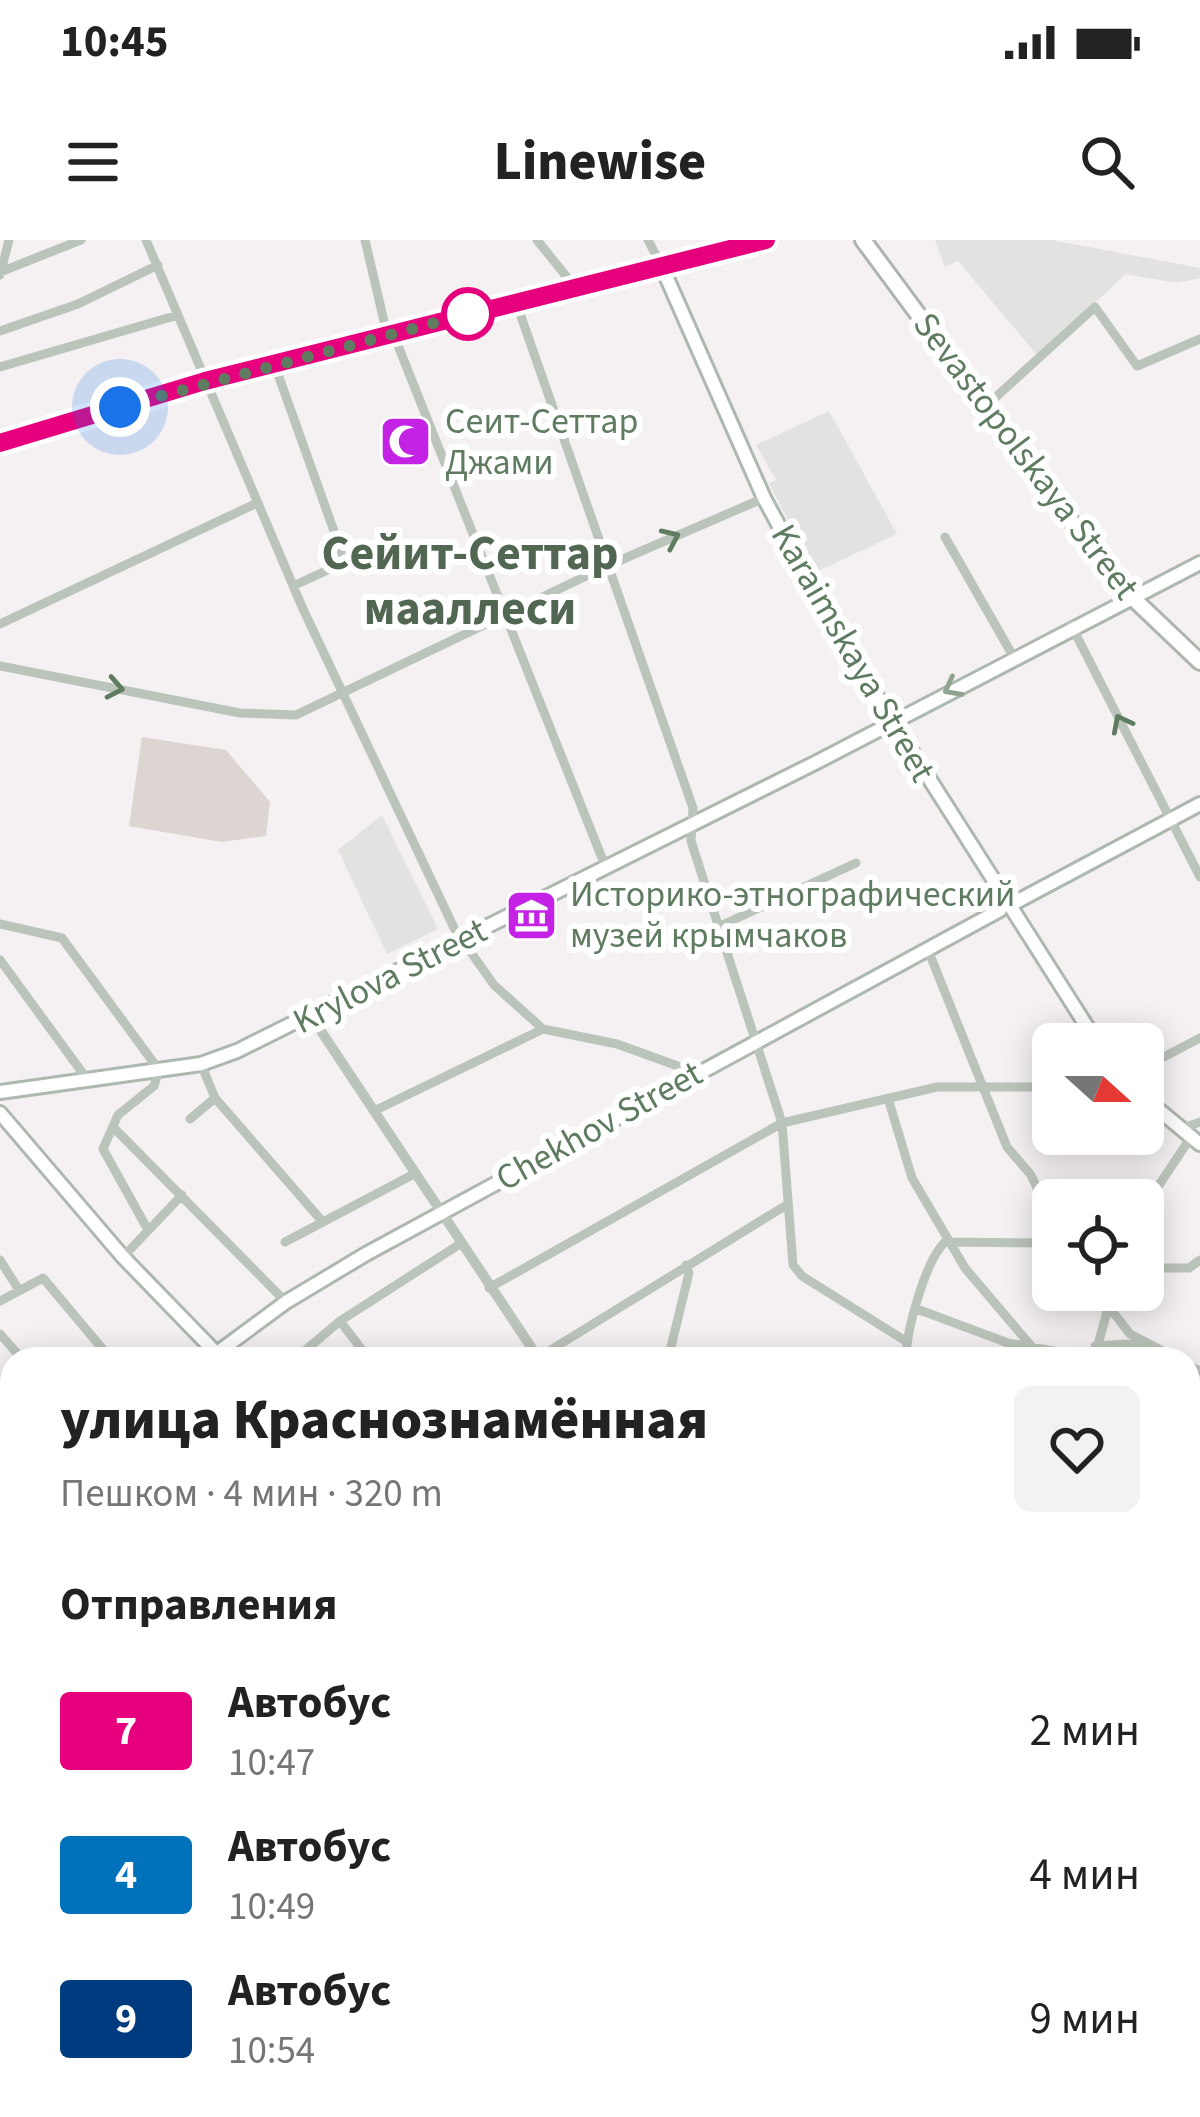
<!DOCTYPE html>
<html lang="ru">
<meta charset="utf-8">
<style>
body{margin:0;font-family:"Source Sans 3",sans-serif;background:#f2f2f2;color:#222;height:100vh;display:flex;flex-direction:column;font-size:45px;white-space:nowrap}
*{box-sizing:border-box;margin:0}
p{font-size:39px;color:#767676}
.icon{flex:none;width:66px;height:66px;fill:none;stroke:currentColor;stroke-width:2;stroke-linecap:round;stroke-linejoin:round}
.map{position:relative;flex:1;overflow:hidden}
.details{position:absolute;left:0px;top:1107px;width:1200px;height:771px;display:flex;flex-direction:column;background:#fff;border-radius:36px 36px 0 0;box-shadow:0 6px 30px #0003}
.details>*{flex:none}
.badge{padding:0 24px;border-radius:9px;font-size:42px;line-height:78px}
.needle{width:78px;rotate:111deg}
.tools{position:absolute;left:1032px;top:783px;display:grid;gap:24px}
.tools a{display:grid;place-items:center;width:132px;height:132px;border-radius:18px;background:#fff;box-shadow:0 6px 30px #0003;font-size:60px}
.you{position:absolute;width:60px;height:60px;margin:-30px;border:9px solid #fff;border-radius:50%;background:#1a73e8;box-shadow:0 0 0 18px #1a73e833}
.map>.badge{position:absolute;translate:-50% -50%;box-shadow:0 0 0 6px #fff}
h2{padding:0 60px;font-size:45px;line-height:108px}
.round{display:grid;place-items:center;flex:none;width:126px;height:126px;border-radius:18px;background:#f2f2f2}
.head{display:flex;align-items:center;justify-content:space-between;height:204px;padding:0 60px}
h1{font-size:57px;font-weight:800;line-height:90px}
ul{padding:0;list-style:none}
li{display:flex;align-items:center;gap:36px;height:144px;padding:0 60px}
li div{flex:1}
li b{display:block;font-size:45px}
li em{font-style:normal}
li .badge{min-width:132px;font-weight:700;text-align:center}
.status{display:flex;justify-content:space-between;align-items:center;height:84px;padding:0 60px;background:#fff;direction:ltr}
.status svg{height:33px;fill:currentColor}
header{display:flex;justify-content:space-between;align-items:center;height:156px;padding:0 60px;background:#fff;font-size:54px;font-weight:800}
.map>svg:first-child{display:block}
.built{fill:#e2e2e1}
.green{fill:#dcd5d2}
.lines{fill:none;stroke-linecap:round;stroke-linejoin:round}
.stream{stroke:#bfcdbd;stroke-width:3}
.secondary-casing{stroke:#adb8ae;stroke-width:18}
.primary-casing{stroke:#acb6ad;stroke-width:20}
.minor{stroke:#bbc4bb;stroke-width:9}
.tertiary{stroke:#bbc4bb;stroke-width:10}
.secondary{stroke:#fff;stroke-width:12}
.primary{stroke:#fff;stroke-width:14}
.oneway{stroke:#5f7c61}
.oneway2{stroke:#8fa390}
.line-casing{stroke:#fff;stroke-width:27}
.line{stroke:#e6007e;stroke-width:18}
.walk{stroke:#5f7c61;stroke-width:12;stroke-dasharray:0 21.6}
.stop-dot{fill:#fff;stroke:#e6007e;stroke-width:6}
.labels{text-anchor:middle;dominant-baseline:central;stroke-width:12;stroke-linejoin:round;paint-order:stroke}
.poi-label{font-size:36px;fill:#5f7c61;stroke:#fff;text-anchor:start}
.street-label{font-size:36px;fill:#5f7c61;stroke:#fff}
.district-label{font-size:48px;font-weight:bold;fill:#516752;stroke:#fff}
</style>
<div class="status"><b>10:45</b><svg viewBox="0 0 49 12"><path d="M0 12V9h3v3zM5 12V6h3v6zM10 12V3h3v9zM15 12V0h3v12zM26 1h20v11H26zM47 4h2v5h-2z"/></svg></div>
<header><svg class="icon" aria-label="menu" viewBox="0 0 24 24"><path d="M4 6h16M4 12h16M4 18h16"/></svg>Linewise<svg class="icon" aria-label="search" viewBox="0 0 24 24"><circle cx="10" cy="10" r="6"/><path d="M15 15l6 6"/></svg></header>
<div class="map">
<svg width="1200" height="1877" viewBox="0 0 1200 1877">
<rect width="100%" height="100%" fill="#f5f1f2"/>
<path class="built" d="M935,0h117l148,28v10l-24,5 -50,-9 -88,82 -80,-95 -13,6z
M829,171l68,123 -81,38 -47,-88 7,-4 -20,-35z
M382,575l56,114 -51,25 -49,-104z"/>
<path class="green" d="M142,497l84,13 44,52 -4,34 -44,6 -93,-16z
M0,1761l12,3v102h180l44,11h-236z"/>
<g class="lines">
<path class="stream" d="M554,1866l39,11"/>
<defs>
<path id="secondary" d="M662,27l102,231 72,134 262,412
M0,203l205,-62 561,-141
M1016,662l184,-98
M0,852l201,-28 36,-13 576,-287 387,-201
M1143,857l57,47
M0,873l123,144 97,100
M217,1113l69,-51 80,-48 634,-344
M1188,1774l12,-13"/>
<path id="primary" d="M863,0l253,342 84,80"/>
</defs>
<use href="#secondary" class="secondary-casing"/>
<use href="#primary" class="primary-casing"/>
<path class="minor" d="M146,0l157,369 152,321 39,55 49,44 74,15 80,29
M365,0l22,94
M537,0l37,46
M648,0l14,27
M0,32l81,-32
M0,35l9,-35
M516,62l177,506 -2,33 91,282 11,142 9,11 102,64
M0,91l78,-27 80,-39
M393,93l213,535
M274,123l71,199 -52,24
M0,127l178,-52
M987,165l108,-98 42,59 63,-27
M945,297l68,119
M0,384l257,-121
M1071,385l129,252
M0,426l240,47 56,2 311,-149 157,-68
M0,684l62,14 97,132 -5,16 -36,29 -15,34 45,81
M720,686l136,-63
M928,710l79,197 24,28 22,48
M0,720l87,119
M201,824l14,34 107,123
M1143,828l57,-30
M888,858l24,80 53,90 67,79
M374,871l169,-82
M190,879l25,-21
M114,888l172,174
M1181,889l19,-7
M1143,969l48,-72
M285,1002l131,-69
M123,1017l59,-62
M0,1020l19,30
M1143,1028h46l11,-8
M489,1048l293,-165 155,-36h116
M1096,1050l34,44 48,25
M0,1061l43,-23 68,81
M917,1069l91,34 85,15
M340,1081l29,38
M0,1094l22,25
M1095,1106l48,-3
M295,1119l45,-38 120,-77
M536,1119l249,-153
M668,1119l21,-86 -3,-8
M906,1119c0,-27 19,-98 39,-117l108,1
M1094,1119l19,-69
M1188,1125l12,6
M1199,1187l1,6
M1188,1207l12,-7
M0,1211l12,16
M1188,1258l12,-8
M0,1263l12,-8
M1188,1270l12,10
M1188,1327l12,-10
M0,1372l12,-17
M0,1388l12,7
M1188,1409l12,-12
M1188,1430l12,8
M0,1439l12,-17
M0,1456l12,5
M1188,1535l12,5
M0,1538h12
M0,1610l12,-2
M0,1623l12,8
M1188,1623l12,-18
M12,1676l-11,20 11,20
M0,1750l12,4
M218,1866l41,11
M338,1866l33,11
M446,1866l29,11
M644,1866l15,11
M723,1866l34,11
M818,1877l9,-11
M976,1877l16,-11"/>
<path class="tertiary" d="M311,776l228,343"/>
<use href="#secondary" class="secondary"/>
<use href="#primary" class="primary"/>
</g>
<defs><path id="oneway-chevron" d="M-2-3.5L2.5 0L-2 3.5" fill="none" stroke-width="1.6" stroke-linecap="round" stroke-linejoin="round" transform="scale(3)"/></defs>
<g class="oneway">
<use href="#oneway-chevron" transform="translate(671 298) rotate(-24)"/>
<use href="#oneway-chevron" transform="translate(115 448) rotate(11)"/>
<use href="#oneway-chevron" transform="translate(1121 483) rotate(-117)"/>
</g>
<use class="oneway2" href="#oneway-chevron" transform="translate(952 448) rotate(152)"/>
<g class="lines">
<defs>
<path id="line" d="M0,203l205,-62 561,-141"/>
</defs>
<use href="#line" class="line-casing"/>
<use href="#line" class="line"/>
<path class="walk" d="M120,167l348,-93"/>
</g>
<defs>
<symbol id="mosque-square" viewBox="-11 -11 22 22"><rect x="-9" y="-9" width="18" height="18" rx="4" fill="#c422e4" stroke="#fff"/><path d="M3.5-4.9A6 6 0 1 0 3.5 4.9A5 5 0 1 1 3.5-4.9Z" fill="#fff"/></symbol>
<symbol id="museum-square" viewBox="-11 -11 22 22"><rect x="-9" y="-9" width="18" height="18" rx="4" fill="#c422e4" stroke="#fff"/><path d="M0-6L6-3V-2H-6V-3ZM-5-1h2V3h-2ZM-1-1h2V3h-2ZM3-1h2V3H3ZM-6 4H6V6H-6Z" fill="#fff"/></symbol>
</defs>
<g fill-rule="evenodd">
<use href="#mosque-square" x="376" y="172" width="59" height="59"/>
<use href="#museum-square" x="502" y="646" width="59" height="59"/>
</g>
<circle class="stop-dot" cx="468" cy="74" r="24"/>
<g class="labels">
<g class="poi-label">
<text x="445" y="181">Сеит-Сеттар<tspan x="445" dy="41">Джами</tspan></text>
<text x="570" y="654">Историко-этнографический<tspan x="570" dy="41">музей крымчаков</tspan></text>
</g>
<g class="street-label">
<text transform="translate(1026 216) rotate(53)">Sevastopolskaya Street</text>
<text transform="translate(853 413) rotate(60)">Karaimskaya Street</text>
<text transform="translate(390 736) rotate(-27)">Krylova Street</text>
<text transform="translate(599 886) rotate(-29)">Chekhov Street</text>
</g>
<g class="district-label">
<text x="470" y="314">Сейит-Сеттар<tspan x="470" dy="55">мааллеси</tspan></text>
</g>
</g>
</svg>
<div class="tools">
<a><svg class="needle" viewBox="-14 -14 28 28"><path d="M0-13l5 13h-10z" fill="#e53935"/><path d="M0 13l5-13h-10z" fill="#767676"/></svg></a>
<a><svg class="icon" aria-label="locate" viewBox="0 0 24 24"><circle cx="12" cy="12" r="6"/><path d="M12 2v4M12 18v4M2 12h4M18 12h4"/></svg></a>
</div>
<div class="you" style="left:120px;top:167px"></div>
<section class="details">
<div class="head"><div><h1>улица Краснознамённая</h1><p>Пешком · 4 мин · 320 m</p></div><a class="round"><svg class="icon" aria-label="heart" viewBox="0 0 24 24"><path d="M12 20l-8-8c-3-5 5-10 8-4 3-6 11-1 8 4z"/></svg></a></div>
<h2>Отправления</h2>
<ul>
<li><span class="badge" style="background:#e6007e;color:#fff">7</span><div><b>Автобус</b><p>10:47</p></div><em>2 мин</em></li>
<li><span class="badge" style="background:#0072bc;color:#fff">4</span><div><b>Автобус</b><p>10:49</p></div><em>4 мин</em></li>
<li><span class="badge" style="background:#003b80;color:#fff">9</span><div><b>Автобус</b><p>10:54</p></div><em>9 мин</em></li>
</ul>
</section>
</div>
